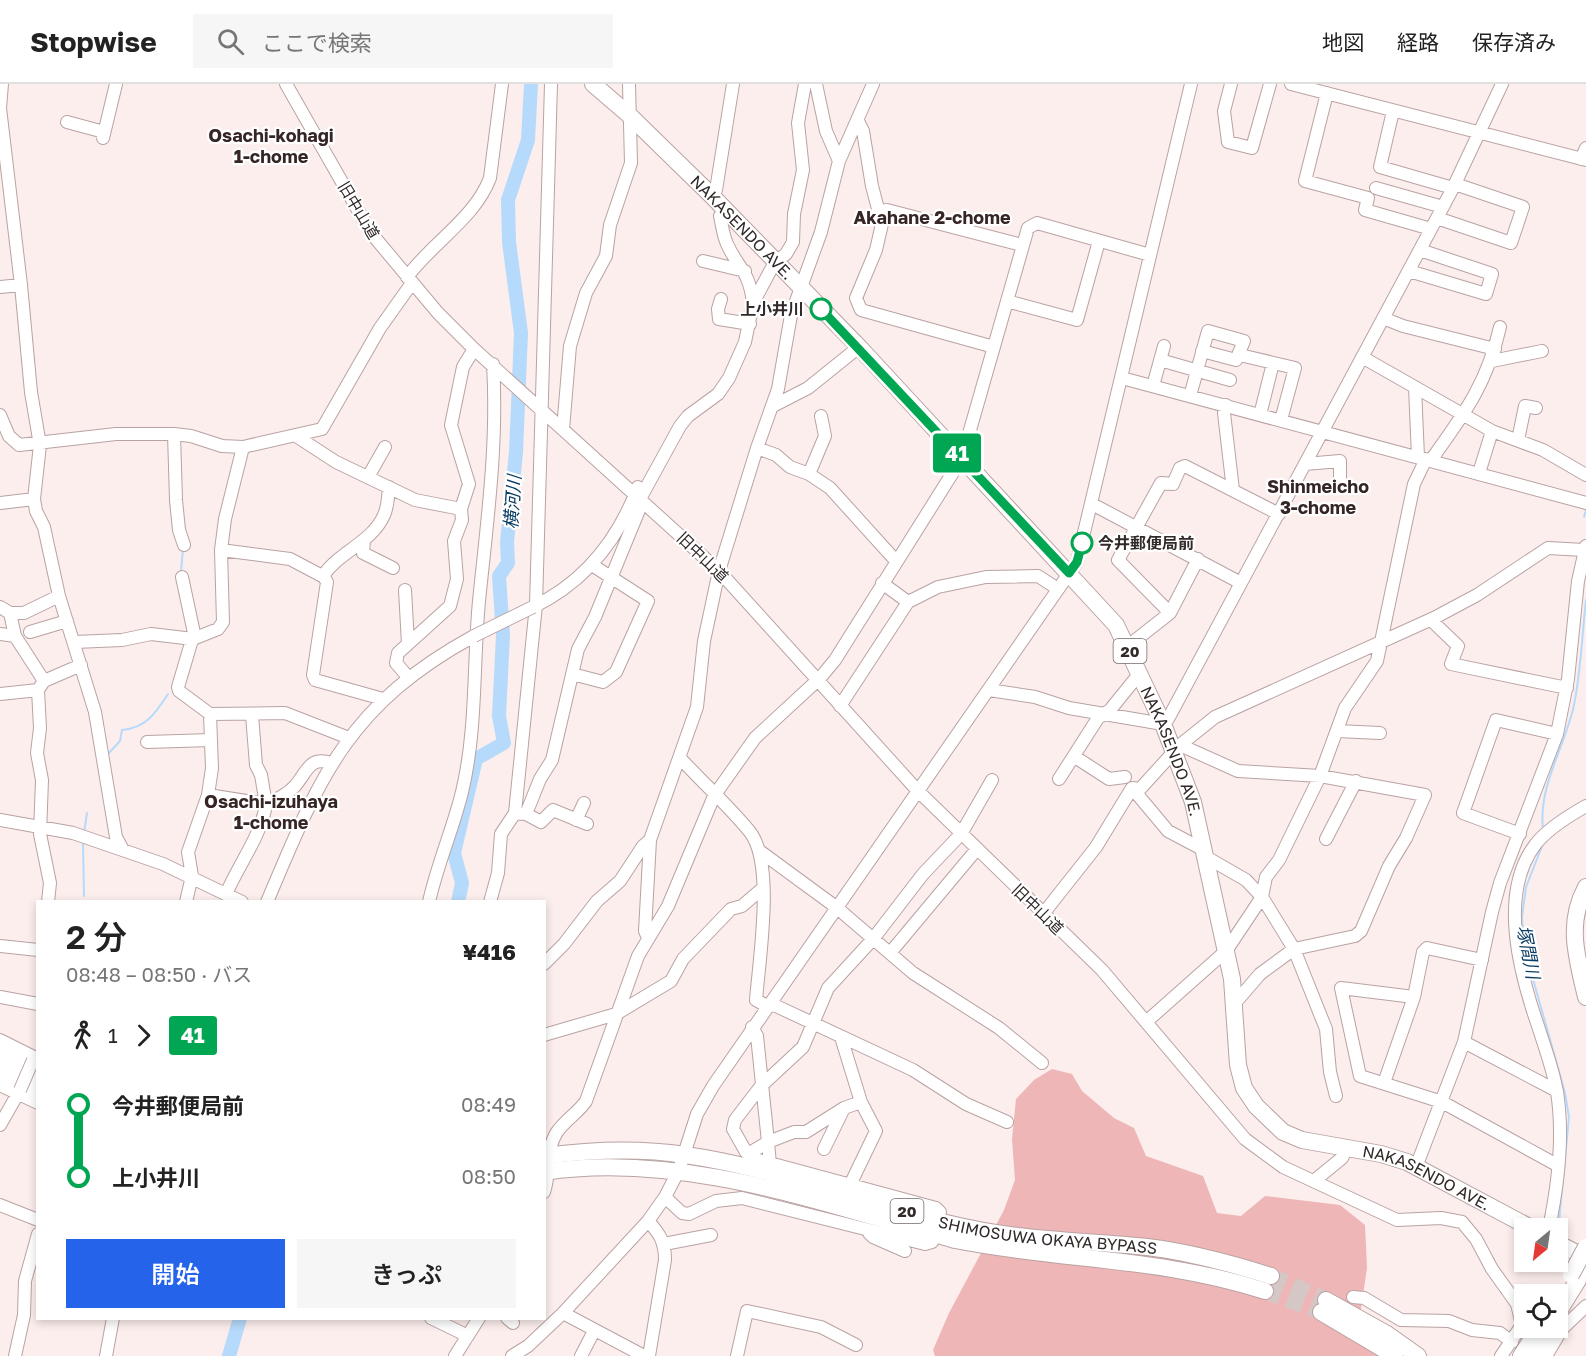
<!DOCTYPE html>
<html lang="ja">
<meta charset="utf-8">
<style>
body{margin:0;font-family:"Golos Text","Noto Sans JP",sans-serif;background:#f6f6f6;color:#222;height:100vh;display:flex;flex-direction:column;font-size:22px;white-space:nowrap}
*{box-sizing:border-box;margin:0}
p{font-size:20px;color:#767676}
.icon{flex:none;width:33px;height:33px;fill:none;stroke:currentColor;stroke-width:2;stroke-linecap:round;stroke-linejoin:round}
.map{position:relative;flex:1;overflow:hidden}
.side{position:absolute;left:36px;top:816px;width:510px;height:420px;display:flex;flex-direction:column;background:#fff;border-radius:0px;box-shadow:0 3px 9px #0003}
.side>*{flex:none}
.badge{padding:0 12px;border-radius:4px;font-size:21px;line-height:39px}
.needle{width:39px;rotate:209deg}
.tools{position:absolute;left:1514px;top:1134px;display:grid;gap:12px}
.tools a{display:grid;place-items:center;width:54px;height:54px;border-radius:0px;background:#fff;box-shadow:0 3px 9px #0003;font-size:30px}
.map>.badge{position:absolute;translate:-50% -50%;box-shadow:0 0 0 3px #fff}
.legs{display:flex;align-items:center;gap:9px;height:66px;padding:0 30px;font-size:20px}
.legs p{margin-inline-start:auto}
.headline{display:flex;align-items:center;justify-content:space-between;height:102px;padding:0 30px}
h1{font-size:33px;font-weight:600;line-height:45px}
.button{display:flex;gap:12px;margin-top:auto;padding:12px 30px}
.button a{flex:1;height:69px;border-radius:0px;background:#2563eb;color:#fff;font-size:24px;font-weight:600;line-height:69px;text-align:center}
.button a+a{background:#f6f6f6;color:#222}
ul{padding:0 30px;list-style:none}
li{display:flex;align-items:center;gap:21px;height:72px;font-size:22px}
li i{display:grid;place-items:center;width:9px;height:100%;margin:0 8px;background:currentColor}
li i::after{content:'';width:15px;height:15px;margin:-8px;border:4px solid;border-radius:50%;background:#fff}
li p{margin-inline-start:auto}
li:first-child i{background:linear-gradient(#0000 50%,currentColor 0)}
li:last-child i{background:linear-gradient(currentColor 50%,#0000 0)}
header{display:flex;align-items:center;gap:36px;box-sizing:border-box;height:84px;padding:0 30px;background:#fff;border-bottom:2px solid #e0e0e0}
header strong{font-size:28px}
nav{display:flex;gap:33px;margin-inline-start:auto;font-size:21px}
.search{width:420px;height:54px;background:#f6f6f6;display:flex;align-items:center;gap:15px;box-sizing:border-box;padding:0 21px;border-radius:0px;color:#767676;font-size:22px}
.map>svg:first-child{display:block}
.green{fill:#eeb6b7}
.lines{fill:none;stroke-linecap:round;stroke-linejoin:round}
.stream{stroke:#b6dafb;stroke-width:2}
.river{stroke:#b6dafb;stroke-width:14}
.highway-tunnel{stroke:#d4c7c6;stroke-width:16;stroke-dasharray:16 8;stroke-linecap:butt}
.minor-casing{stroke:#b9a3a2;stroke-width:14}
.highway-casing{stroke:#b9a3a2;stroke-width:18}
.minor{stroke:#fff;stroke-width:12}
.highway{stroke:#fff;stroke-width:16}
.minor-bridge-casing{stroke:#b9a3a2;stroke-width:14;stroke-linecap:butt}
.highway-bridge-casing{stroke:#b9a3a2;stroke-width:18;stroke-linecap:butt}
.minor-bridge{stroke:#fff;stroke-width:12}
.highway-bridge{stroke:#fff;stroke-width:16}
.line-1-casing{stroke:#fff;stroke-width:14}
.line-1{stroke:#00a651;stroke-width:9}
.stop-1-dot{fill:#fff;stroke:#00a651;stroke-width:3}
.labels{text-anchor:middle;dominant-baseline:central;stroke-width:4.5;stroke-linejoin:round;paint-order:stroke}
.shield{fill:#fff;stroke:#706969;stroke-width:1.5}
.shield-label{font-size:15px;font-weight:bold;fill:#322929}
.street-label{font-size:16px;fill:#322929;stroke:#fff}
.stop-label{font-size:16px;font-weight:bold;fill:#322929;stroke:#fff;text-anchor:end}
.neighbourhood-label{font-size:18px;font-weight:bold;fill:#362525;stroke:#fff}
.water-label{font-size:18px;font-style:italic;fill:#093d63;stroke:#fff}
</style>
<header>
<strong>Stopwise</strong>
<div class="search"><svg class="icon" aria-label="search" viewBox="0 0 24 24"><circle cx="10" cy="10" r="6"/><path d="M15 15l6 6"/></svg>ここで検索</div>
<nav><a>地図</a><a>経路</a><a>保存済み</a></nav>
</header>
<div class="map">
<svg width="1586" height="1272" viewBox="0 0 1586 1272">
<rect width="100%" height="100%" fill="#fceeed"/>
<path class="green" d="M1052,985l20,5 10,17 32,27 20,10 12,28 57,20 14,37 24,3 24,-20 75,9 25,20 2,43 -8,54 20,34h-444l-2,-6 16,-37 55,-103 11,-30 -3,-41 4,-40 18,-19z"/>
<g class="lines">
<path class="stream" d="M1584,433l2,-7
M181,488l2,-24
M108,670l12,-13 2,-11c24,-2 33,-16 46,-36
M1543,745c-5,-43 22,-82 31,-124 7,-34 8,-70 12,-105
M84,749l3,-20
M1544,757l-18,46 -4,30 2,30 41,146 4,24 -10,105 7,13
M83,758l1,54"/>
<path class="river" d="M458,818l4,-19 -8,-30 22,-94 28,-16 -5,-27 4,-81 -4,-59 9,-13 -1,-21 9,-90 5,-119 -12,-91 -1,-42 20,-60 3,-56
M229,1272l11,-38"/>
<path class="highway-tunnel" d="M1271,1192l55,24
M1265,1207l56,21"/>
<defs>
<path id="minor" d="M2,0l-2,24 21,177 10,107 9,53 -6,54 2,12 8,16 15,69 36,116 21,125 7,13
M286,0l85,149 67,80 36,36 245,222 198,219 185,180 143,169 38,28 114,53 44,-2 21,4 14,17 16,30 25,35 5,21 -21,31
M816,0l10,47 13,30
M1231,0l-7,27 4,31 24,6 18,-64
M1291,0l295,76
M1327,9l-22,88 63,17 -3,12 66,19
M1393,27l-13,56 73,21
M858,37l5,10 9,55 10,38 -6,26 -20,48 5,12 133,37
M67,38l37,10
M103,54l13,-54
M1581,75l5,-11
M1376,104l67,19
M711,111l5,-5 17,-106
M725,126l-5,6c2,9 3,19 7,28 12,26 22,26 26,59
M877,128l10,-2 135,35
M1437,134l74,25 12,-36 -68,-23
M703,177l42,10
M1409,187l77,23 6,-20 -72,-24
M407,193c26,-35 68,-59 83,-99l12,-94
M0,203l21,-2
M721,215l-3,10 1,10 31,5
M1007,217l70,19 22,-79
M1383,234l20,8 92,23
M1240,271l55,13 -14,52
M1362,273l130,74 51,19 43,25
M1160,276l70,20
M1492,277l50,-10
M1122,294l464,125
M1153,302l11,-40
M1415,303l3,70
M1190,312l18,-65 36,10 -8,19 -34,-9
M1226,321l-2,8 9,77
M773,322l35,-18 51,-41
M0,331l9,21 10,9 97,-11h58l17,2 31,10 21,1 79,-18 58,-101 32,-45
M1260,331l13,-52
M563,345l7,-83 16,-53 20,-37 4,-31 21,-62 -2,-79
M174,350l2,66 3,30 5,15
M296,352l40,26 79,38 46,9
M1518,356l7,-34 11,2
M757,364l19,7 14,12 19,7 21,14 66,73
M1431,376c33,-46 56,-76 69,-133
M1305,380l35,-3v26
M1479,389l13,-42
M809,390l16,-38 -4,-20
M368,393l17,-30
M641,413l39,-71 8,-10 30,-22 11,-16 16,-36 8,-39 22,-41 11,-8 7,-12 1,-28 9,-44 -5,-47 7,-39
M0,419l34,-4
M1092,420l149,79
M364,456l-1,13 30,15
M221,466l69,9 34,18 3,5 -14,93 2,5 68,19
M323,492c15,-24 49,-33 61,-61 4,-8 4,-19 5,-28
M182,493l12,56 -16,54 1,4 31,23 2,54 -4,27 -20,57 4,24 -6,26
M882,499l26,19
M405,506l3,54
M0,523l10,6 5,23 29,45
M533,523c52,-25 85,-67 105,-120
M10,529h14l35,-17
M1170,529l-52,-53 43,-77 12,1 7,-16 5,-2 94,48
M1431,536l27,26 -7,18 116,24
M30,548l37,-11
M0,550l15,2
M75,558l47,-2 29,-6 42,5 25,-10 5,-7 -2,-72 4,-31 18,-72
M1128,562l42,-33 28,-54
M572,590l31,8 13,-10 32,-71 -56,-36
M408,593l-12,-14 2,-10 52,-47 7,-27 -3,-38 8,-21 -1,-11 8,-25 -18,-59 12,-58 11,-18
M989,606l46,7 34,11 94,16 5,-5 285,-531 49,-104
M0,610l38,-4
M840,622l68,-104 30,-15 48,-10 52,-1 20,13
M210,630l75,-1 64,25
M1337,647l43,2
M147,658l64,-2
M1180,661l58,26 82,5 105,19 -19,43 -17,28 -28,65 -6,5 -61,13 -34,25 -25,29
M1075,673l34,22 16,-2
M680,674c23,25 49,48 70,74 25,32 9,128 6,168l11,6 7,-1 139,65 53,34 41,18
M1059,695l39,-61 12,-8 30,-37
M1132,704l36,43 36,19
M208,711l58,9 -5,-29 -5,-10 -4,-50
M515,729l11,1 14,-35 12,-19 26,-111 17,-32 44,-107
M526,730l15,8 12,-12 34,14
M0,736l73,13 90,31 79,38
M576,736l8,-17
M1520,750l-57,-21 33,-93 61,14
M1326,755l30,-58
M761,768l75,55 77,66 86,55 43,35
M1206,773l40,23 16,17 32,52 32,80 4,43 6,24
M227,808c12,-28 35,-58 39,-88 10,-4 21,-9 29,-18 12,-14 14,-30 36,-23
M48,818l2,-19 -10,-49 2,-54 -5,-27 3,-25 -2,-38 6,-9 37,-16
M267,818c53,-126 81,-197 207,-266
M429,818c8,-37 24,-73 33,-110 15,-62 11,-127 17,-191 8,-79 19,-157 14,-237
M490,818l8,-29 3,-39 14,-21 21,-208 15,-521
M1043,830l53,-67 36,-59 8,1 40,-44 35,-28 219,-99 43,-23 71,-47 36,2
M648,854l-3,-7 5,-91 47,-133 7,-66 15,-70 38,-123 21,-59 13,-74 30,-83 18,-71 34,-77
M0,862l38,4
M890,869l87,-104
M544,880l20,-20 33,-43 23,-20 23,-35 7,-6
M0,913l38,7
M1414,913l9,-45 4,-4 55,12
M1146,938l80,-71 36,-54 4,-20 13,-17 41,-84 25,-68 32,-47 37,-177 12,-25
M544,951l72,-21 55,-33 12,-22 48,-50 11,-3 21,-18
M841,953l20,65
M0,956l34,17
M1464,958l93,49
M1384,999l30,-86 -73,-9 19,88 82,26 115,63
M0,1001l38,18
M0,1041l20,-35
M824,1065l20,-41 17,-6 15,29 -26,54
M748,1070l20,-12 -11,-106 -5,-9
M770,1080l-2,-22 26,-10h12l38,-24
M1416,1083l48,-125 28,-130 8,-29 57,-149 11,-55 10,-98 8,-35
M1315,1096l27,-22 6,-11
M544,1108c7,-20 1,-42 13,-60 8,-12 21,-19 29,-31l52,-145 30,-50 46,-110 41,-58 65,-60 15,-18 127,-202 66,-230 9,-5 113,32
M665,1113l17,16 7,1 27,-13 26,-3 183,46 7,-2
M0,1121l38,15
M940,1128l-4,-4 -181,-49 -9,-7 -13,-23 2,-9 26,-34 42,-39 25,-59 45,-49 50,-65 38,-40 31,-54
M648,1137c12,13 17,21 17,39l-16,96
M1549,1144c9,-43 15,-92 8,-136 -4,-23 -12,-44 -19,-66 -18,-52 -40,-132 -3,-181 11,-15 35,-30 51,-39
M869,1149l4,4 32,14
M664,1160l47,-9
M1557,1176l29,12
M1353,1213l11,1 37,22 48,1 23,9 28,3 12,9
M563,1229l81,43
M431,1234l37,18
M507,1234l6,5
M15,1272l9,-41 1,-34 13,-47
M106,1272l7,-38
M455,1272l24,-38
M512,1272l16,-10 35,-33 85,-92 17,-24 14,-27 18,-56 16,-28 364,-524 114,-478
M581,1272l13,-25
M737,1272l10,-45 74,16 35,18
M1546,1272l16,-27 24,-23"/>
<g id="highway">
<path id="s1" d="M593,0l36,31 82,80 148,152 257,278 47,99 30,78 39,177 6,86 6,23 12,18 27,26 19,8 79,14 26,8 124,66"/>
<path d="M1586,803c-20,37 -9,71 0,110"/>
<path d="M0,970l38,19"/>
<path d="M0,987l38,19"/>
<path id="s2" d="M544,1072c46,-6 96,-8 141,-1 108,15 210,63 317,79 48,7 97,8 145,13 42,5 83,16 124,29"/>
<path d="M544,1088c138,-21 280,32 411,68 106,21 206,17 310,51"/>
<path d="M1557,1159l29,15"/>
<path d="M1326,1216l61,34 31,22"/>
<path d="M1321,1228l74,44"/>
<path d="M1557,1230l21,-34"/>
<path d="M1521,1272l18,-28"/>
<path d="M1536,1272l15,-28"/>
</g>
</defs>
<use href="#minor" class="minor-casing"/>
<use href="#highway" class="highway-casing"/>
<use href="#minor" class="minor"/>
<use href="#highway" class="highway"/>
<defs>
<path id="minor-bridge" d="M474,552l59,-29
M20,1006l13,-30"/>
<path id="highway-bridge" d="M1571,1191l15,-28"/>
</defs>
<use href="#minor-bridge" class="minor-bridge-casing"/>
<use href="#highway-bridge" class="highway-bridge-casing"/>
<use href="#minor-bridge" class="minor-bridge"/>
<use href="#highway-bridge" class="highway-bridge"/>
</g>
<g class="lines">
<defs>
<path id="line-1" d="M821,225l248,264 8,-11 5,-19"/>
</defs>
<use href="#line-1" class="line-1-casing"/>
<use href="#line-1" class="line-1"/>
</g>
<g class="stop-1-dot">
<circle cx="821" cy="225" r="10"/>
<circle cx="1082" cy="459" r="10"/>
</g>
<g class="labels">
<g class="shield">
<rect x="1113.5" y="555" width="33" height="24" rx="4.5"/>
<rect x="890.5" y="1115" width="33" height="24" rx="4.5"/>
</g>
<g class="shield-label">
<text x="1130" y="567">20</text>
<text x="907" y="1127">20</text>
</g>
<g class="street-label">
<text transform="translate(359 126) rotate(59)">旧中山道</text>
<text stroke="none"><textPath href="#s1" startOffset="207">NAKASENDO AVE.</textPath></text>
<text transform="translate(703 473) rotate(44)">旧中山道</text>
<text stroke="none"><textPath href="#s1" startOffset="891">NAKASENDO AVE.</textPath></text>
<text transform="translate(1038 825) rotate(44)">旧中山道</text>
<text stroke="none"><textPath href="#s1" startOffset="1448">NAKASENDO AVE.</textPath></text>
<text stroke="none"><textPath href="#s2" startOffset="514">SHIMOSUWA OKAYA BYPASS</textPath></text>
</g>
<g class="stop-label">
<text x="804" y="225">上小井川</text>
<text x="1098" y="459" text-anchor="start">今井郵便局前</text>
</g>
<g class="neighbourhood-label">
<text x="271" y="51">Osachi-kohagi<tspan x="271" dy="21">1-chome</tspan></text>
<text x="932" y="133">Akahane 2-chome</text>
<text x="1318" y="402">Shinmeicho<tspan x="1318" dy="21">3-chome</tspan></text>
<text x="271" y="717">Osachi-izuhaya<tspan x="271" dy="21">1-chome</tspan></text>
</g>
<g class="water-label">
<text transform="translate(512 418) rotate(-86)">横河川</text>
<text transform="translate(1529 868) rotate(79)">塚間川</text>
</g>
</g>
</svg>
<div class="tools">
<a><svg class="needle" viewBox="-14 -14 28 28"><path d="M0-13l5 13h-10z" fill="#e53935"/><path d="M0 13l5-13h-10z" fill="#767676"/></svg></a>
<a><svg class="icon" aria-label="locate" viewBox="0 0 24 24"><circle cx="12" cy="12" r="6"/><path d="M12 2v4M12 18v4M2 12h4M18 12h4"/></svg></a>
</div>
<b class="badge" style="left:957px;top:369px;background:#00a651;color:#fff">41</b>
<section class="side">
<div class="headline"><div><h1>2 分</h1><p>08:48 – 08:50 · バス</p></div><b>¥416</b></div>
<div class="legs"><svg class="icon" aria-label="walk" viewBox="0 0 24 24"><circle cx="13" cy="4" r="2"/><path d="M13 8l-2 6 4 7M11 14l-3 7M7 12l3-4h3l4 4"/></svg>1<svg class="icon" aria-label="forward" viewBox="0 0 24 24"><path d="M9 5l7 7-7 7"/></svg><b class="badge" style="background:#00a651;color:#fff">41</b></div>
<ul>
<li><i style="color:#00a651"></i><b>今井郵便局前</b><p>08:49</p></li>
<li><i style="color:#00a651"></i><b>上小井川</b><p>08:50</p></li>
</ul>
<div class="button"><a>開始</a><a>きっぷ</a></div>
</section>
</div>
